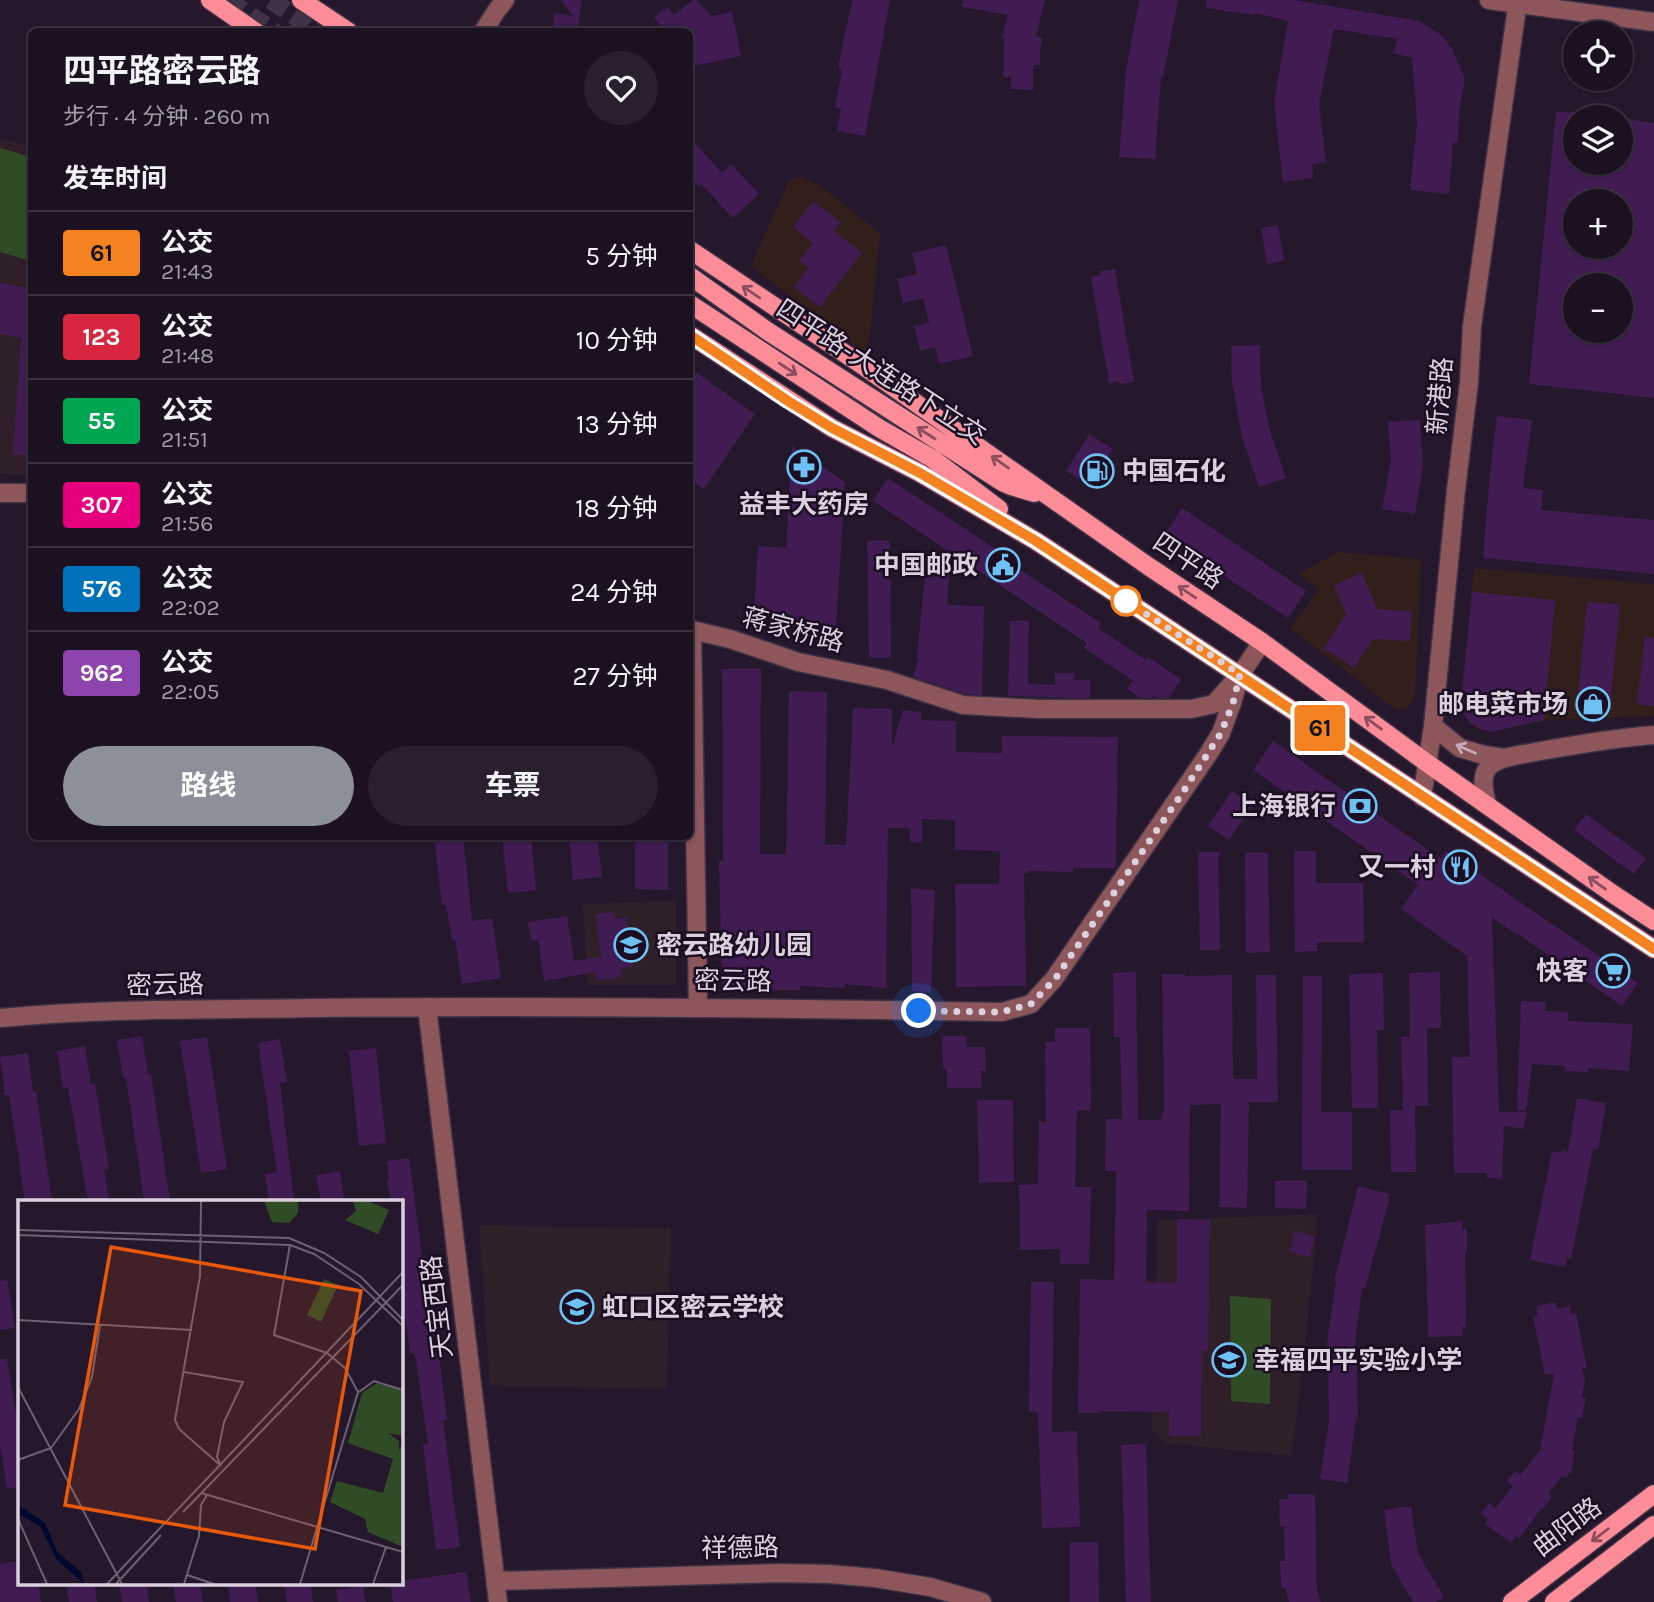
<!DOCTYPE html>
<html lang="zh">
<meta charset="utf-8">
<style>
body{margin:0;font-family:Karla,"Noto Sans SC",sans-serif;background:#291f2e;color:#f1f3f6;height:100vh;display:flex;flex-direction:column;font-size:26px;white-space:nowrap}
*{box-sizing:border-box;margin:0}
p{font-size:23px;color:#a09da5}
.icon{flex:none;width:38px;height:38px;fill:none;stroke:currentColor;stroke-width:2;stroke-linecap:round;stroke-linejoin:round}
.map{position:relative;flex:1;overflow:hidden}
.details{position:absolute;left:28px;top:28px;width:665px;height:812px;display:flex;flex-direction:column;background:#1c1121;border-radius:10px;box-shadow:0 2px 5px #0004,0 0 0 2px #3a313f}
.details>*{flex:none}
.badge{padding:0 14px;border-radius:5px;font-size:24px;line-height:46px}
.fabs{position:absolute;left:1563px;top:21px;display:grid;gap:14px}
.fabs a{display:grid;place-items:center;width:70px;height:70px;border-radius:50%;background:#1c1121;box-shadow:0 2px 5px #0004,0 0 0 2px #3a313f;font-size:35px}
.you{position:absolute;width:35px;height:35px;margin:-18px;border:5px solid #fff;border-radius:50%;background:#1a73e8;box-shadow:0 0 0 10px #1a73e833}
.map>.badge{position:absolute;translate:-50% -50%;box-shadow:0 0 0 4px #fff}
h2{padding:0 35px;font-size:26px;line-height:63px}
.round{display:grid;place-items:center;flex:none;width:74px;height:74px;border-radius:37px;background:#291f2e}
.head{display:flex;align-items:center;justify-content:space-between;height:119px;padding:0 35px}
h1{font-size:33px;font-weight:700;line-height:52px}
.action{display:flex;gap:14px;margin-top:auto;padding:14px 35px}
.action a{flex:1;height:80px;border-radius:42px;background:#8c9099;color:#fff;font-size:28px;font-weight:700;line-height:80px;text-align:center}
.action a+a{background:#291f2e;color:#f1f3f6}
ul{padding:0;list-style:none}
li{display:flex;align-items:center;gap:21px;height:84px;padding:0 35px;border-top:2px solid #3a313f}
li div{flex:1}
li b{display:block;font-size:26px}
li em{font-style:normal}
li .badge{min-width:77px;font-weight:700;text-align:center}
.map>svg:first-child{display:block}
.commercial{fill:#321f1b}
.education{fill:#2f1f29}
.grass{fill:#2f4c27}
.building{fill:#401c53;fill-rule:evenodd}
.lines{fill:none;stroke-linecap:round;stroke-linejoin:round}
.major-tunnel{stroke:#403347;stroke-width:18;stroke-dasharray:18 9;stroke-linecap:butt}
.minor-casing{stroke:#3e3145;stroke-width:21}
.major-casing{stroke:#3e3145;stroke-width:21}
.minor{stroke:#8c565b;stroke-width:18}
.major{stroke:#fd8c99;stroke-width:18}
.oneway{stroke:#8c4d5e}
.oneway2{stroke:#c3abb7}
.line-casing{stroke:#fff;stroke-width:16}
.line{stroke:#f58220;stroke-width:10}
.walk{stroke:#dad0de;stroke-width:7;stroke-dasharray:0 12.6}
.stop-dot{fill:#fff;stroke:#f58220;stroke-width:3.5}
.labels{text-anchor:middle;dominant-baseline:central;stroke-width:5;stroke-linejoin:round;paint-order:stroke}
.street-label{font-size:26px;fill:#dad0de;stroke:#1c0e22}
.poi-label{font-size:26px;font-weight:bold;fill:#dad0de;stroke:#1c0e22;text-anchor:end}
.inset-road{fill:none;stroke:#6d6173;stroke-width:2}
.view{fill:#e8590c;fill-opacity:0.15;stroke:#e8590c;stroke-width:3.5}
.inset-edge{fill:none;stroke:#dad0de;stroke-width:3.5}
</style>
<div class="map">
<svg width="1654" height="1602" viewBox="0 0 1654 1602">
<rect width="100%" height="100%" fill="#25172c"/>
<path class="commercial" d="M801,177l18,8 61,48 -12,123 -117,-90 38,-86z
M1338,552l83,7 -6,137 -7,11 -9,3 -7,-3 -102,-79 29,-39 -21,-15z
M1474,568l180,16v132l-110,4 -53,12 -13,-4 -7,-4 -6,-8 -4,-15z"/>
<path class="education" d="M0,138l31,9v328l-31,-1z
M676,901v84h-89l-4,-81z
M1318,1214l-7,76 -19,166 -128,-13 -12,-13 6,-210z
M479,1225l192,3 -4,161 -177,-3z"/>
<path class="grass" d="M0,148l31,9v104l-31,-9z
M1230,1296l41,3 -1,105 -39,-3z"/>
<path class="building" d="M561,0h21l-5,32h-25l3,-19 18,3z
M693,0h4l14,16 21,-4 9,44 -51,11v-35h-24l-12,-15 14,-10 6,8z
M852,0h38l-25,136 -28,-5 4,-22 -6,-1 7,-39 -4,-1z
M963,0h82l-9,36 7,2 -3,10v17h-7v25l-23,-1 1,-12h-8l1,-39h-2l6,-23 -46,-8z
M1139,0h39l-15,78 -2,-1 -6,82 -36,-2 7,-87z
M1207,0h87l125,21 21,13 13,16 12,29 -6,31 -1,32h-5l-4,52 -39,-4 7,-67 -5,-65 -19,-5 5,-14 -64,-10 -15,76 7,57 -14,2 1,14 -30,4 -9,-80 14,-81 -33,-8 -1,2 -48,-7z
M1556,112h19v51h45v-45l34,5v275l-125,-14zM1575,201h45v46h-45zM1575,285h45v46h-45z
M690,138l32,35 9,-9 28,30 -26,24 -32,-34 -2,2 -9,-10z
M813,201l28,21 -7,9 28,22 -42,54 -26,-20 15,-19 -10,-7 14,-18 -20,-16z
M1278,225l6,36 -17,3 -6,-36z
M946,245l27,111 -34,8 -4,-17 -15,4 -6,-25 15,-3 -6,-25 -20,5 -6,-24 20,-5 -5,-21z
M1115,269l19,113 -15,2v-3l-10,2 -18,-106 10,-2 -1,-4z
M0,283l32,6v167l-19,-2 8,-116 -21,-4z
M1260,345l1,40 8,43 17,50 -27,9 -17,-50 -9,-51h-1l-1,-40z
M690,368l65,46 -51,75 -14,-9z
M1497,416l35,4 -9,68 20,2 -2,20 113,10v54l-171,-16 7,-86z
M1420,420l3,45 -8,49 -33,-5 9,-49 -3,-38z
M1089,434l24,15 -23,37 -24,-15z
M792,446l53,36 -9,146 -63,-4 1,-11 -20,-2 4,-65 28,2z
M888,478l129,85 -3,3 87,57 -3,5 48,32 2,-3 33,22 -12,19h-11l-5,-3 -2,3h-10l-14,-9 5,-8h2l-50,-33 3,-5 -214,-142z
M1182,508l124,83 -18,27 -124,-82z
M867,541h23l1,117h-22z
M925,573l24,2 -2,30 37,1 -2,89 -17,-1 -52,-17 6,-19h-2z
M1362,573l15,36 35,2 -2,30 -37,-2 -19,29 -30,-20 21,-32 2,2 -13,-33z
M1472,592l83,8 -11,120 -53,12 -13,-4 -7,-4 -6,-8 -4,-15z
M1587,602l33,2 -10,105 -33,-2z
M1010,621h19l-1,63 27,1v-12h20l-1,7h16v18l-82,-2z
M1645,637l9,1v68l-17,-2z
M722,669h39l-1,185h26l3,-163 38,1 -2,153h21l7,-137 39,1v38l11,-37 18,2v8l35,1v31l46,1v-17l116,1 -2,131h-43v4l-45,-1v2h-4l2,113 -70,1 -1,-103h44l1,-33 -45,-1v-30l-33,-1v24l-12,-1v-14h-22l-2,160 -41,-4v4l-45,-2v4l-78,1 -3,-130h4z
M1273,741l168,118 5,-8 192,132 -16,23 -104,-72 -1,1 -25,-18 7,195h28l-3,17 -20,-3 -2,53 -15,-1v-5h-33l-2,-116h18l-3,-101 -66,-47 17,-24 -165,-115z
M1232,791l21,14 -24,35 -21,-14z
M1586,814l60,44 -12,16 -60,-44z
M434,836h29l9,85 20,-3 9,60 -39,6 -7,-45 -3,1 -6,-35h-4z
M502,836h29l5,54 -28,3z
M569,836h28l5,41 -29,3z
M635,836h33v54l-33,-1z
M1294,851h22v32h47l1,59h-47v9l-22,1z
M1198,852h23l-3,4 2,94h-20z
M1245,853h23l2,99 -24,1z
M911,888l24,2 -4,102 -19,-1z
M614,912l1,7 11,-2 6,50 -11,1 1,9 -25,3 -1,-8 -52,9 -6,-41 -7,1 -3,-19 39,-6 7,45 27,-4 -5,-43z
M1136,972l2,148h22l4,-10 -2,-136h23v2l47,-1 1,104h24l-1,-104h20l2,127h-29l-2,106 -28,-1 2,-103 -31,1 -1,106 -42,-1 -1,71 4,1 27,1v-64l33,1 -2,130h-6l-1,86h-32v-24l-70,-1v2h-21l2,-134 34,1 2,-109h-11l1,-52h16l-2,-82h-6l-1,-64z
M1440,972l1,56h-14l1,78h-13l1,66h-25l-1,-62h13l-2,-73h9l-1,-64z
M1383,973l1,57h-7l1,78h-26l-3,-134z
M1303,976h19l-1,136h31v58h-50z
M1521,1001l25,1v9l22,1v9l65,3 -4,47 -41,-3v4l-23,-1v-5l-33,-2 -6,47 -9,-1z
M1055,1028h35l1,82h-14l-2,77h16l-2,77h-29v-15l-40,1 -1,-65 19,-1 1,-63 7,1 -1,-80h10z
M142,1036l6,38h3l19,127h-26l-18,-123h-3l-6,-38z
M942,1036h24l1,11h18l1,24h-5l1,17h-35v-19l-4,1z
M207,1037l20,132 -26,4 -21,-132z
M280,1039l7,43 -7,1 14,118h-25l-4,-27 12,-1 -19,-130z
M85,1046l6,38 4,-1 14,86 -5,1 5,31h-21l-20,-113h-5l-6,-37z
M376,1048l10,95 -27,3 -10,-95z
M28,1053l5,39 3,-1 16,110h-27l-16,-106h-4l-5,-38z
M1577,1098l29,5 -8,47 -5,-1 -22,110 -4,-1 -2,9 -35,-7 22,-109 9,2 1,-3 6,1z
M977,1100h36l1,82 -35,1z
M409,1158l25,189h4l9,73 -4,1 17,126 -24,3 -13,-105 5,-1 -12,-85 -2,-6h-4l-9,-70v-82h-10l-4,-21h2l-2,-19z
M340,1171l4,30h-23l-5,-26z
M1275,1181h32l-1,28 -31,-1z
M1358,1186l31,8v6l-24,89 -3,-1 -9,72h4l1,59h-2l-9,64 -27,-4 9,-59 -1,-69h-2l10,-70h-2z
M1462,1221v9l5,-1v22h-2l1,76h-4l1,9 -35,1 -3,-112z
M1295,1231l20,6 -5,20 -20,-5z
M7,1280l8,48 -15,2v-49z
M1031,1282h23l-2,150 25,-1 3,96 -38,1 -4,-116h-9z
M1556,1302l1,7 13,-3 1,8 5,-1 11,55h-5l3,12 -3,17 4,1 -4,20 -4,-1 -6,34h3l-4,22h-3l-1,5 -6,-1 -13,17 4,3 -9,12 -1,-1 -23,30 -3,-2 -5,7 -26,-19 3,-5 -7,-5 8,-11 7,5 17,-22 -6,-5 8,-10 6,4 19,-25 14,-76 -9,1 -12,-58 5,-1 -2,-10z
M0,1359h7l12,73v55l-12,2 -7,-43z
M1146,1444l5,158h-25l-5,-157z
M1288,1494h27l2,97 4,11h-32l-4,-14h-4l-1,-27h5l-1,-35h-4l-1,-27h9z
M1411,1506l7,47 26,44 -8,5h-23l-22,-38 -7,-54z
M1070,1542h28l1,60h-29z
M19,1561v22h19l3,19h-41v-38z
M466,1572l5,30h-78l-3,-19h11v-2z
M66,1583h28l3,19h-28z
M119,1583h27l3,19h-27z
M173,1583h27l3,19h-27z
M228,1583h27l3,19h-28z
M284,1583h26l3,19h-26z
M363,1586l3,16h-28l-2,-12z"/>
<g class="lines">
<path class="major-tunnel" d="M228,0l47,32
M271,0l46,32"/>
<defs>
<path id="minor" d="M1489,0l165,22
M483,32l14,-22 8,-10
M0,493h32
M1433,726l27,22 24,7 21,3
M1422,797l11,-71 23,-236 13,-108 3,-56 46,-326
M1487,804c-3,-13 -8,-31 5,-40 12,-8 29,-9 43,-12 39,-7 79,-14 119,-17
M427,1007l71,595
M698,1007l-6,-377 38,9 68,23 89,18 76,25 75,4h153l23,-5 24,-27
M0,1018c104,-10 209,-8 313,-10 229,-3 459,0 689,4l29,-8 23,-25 155,-226 12,-20 11,-30 8,-28 22,-33
M496,1581l283,-8 50,1 46,4 55,9 52,15"/>
<path id="major" d="M210,0l46,32
M301,0l48,32
M690,250l166,111 292,205 114,76 165,121 186,131 41,27
M690,276l76,54 236,152 9,4 23,7
M690,304l189,124 54,31 66,50
M690,335l142,93 88,45 116,68 618,408
M1512,1602l142,-108
M1554,1602l100,-77"/>
</defs>
<use href="#minor" class="minor-casing"/>
<use href="#major" class="major-casing"/>
<use href="#minor" class="minor"/>
<use href="#major" class="major"/>
</g>
<defs><path id="oneway-shaft" d="M-6 0H5M1.5-3L5.5 0L1.5 3" fill="none" stroke-width="1.6" stroke-linecap="round" stroke-linejoin="round" transform="scale(1.75)"/></defs>
<g class="oneway">
<use href="#oneway-shaft" transform="translate(751 292) rotate(-146)"/>
<use href="#oneway-shaft" transform="translate(788 369) rotate(33)"/>
<use href="#oneway-shaft" transform="translate(926 433) rotate(-147)"/>
<use href="#oneway-shaft" transform="translate(1000 462) rotate(-145)"/>
<use href="#oneway-shaft" transform="translate(1187 592) rotate(-146)"/>
<use href="#oneway-shaft" transform="translate(1373 723) rotate(-144)"/>
<use href="#oneway-shaft" transform="translate(1597 883) rotate(-145)"/>
<use href="#oneway-shaft" transform="translate(1600 1535) rotate(143)"/>
</g>
<use class="oneway2" href="#oneway-shaft" transform="translate(1466 749) rotate(-156)"/>
<g class="lines">
<defs>
<path id="line" d="M690,335l98,66 44,27 88,45 116,68 618,408"/>
</defs>
<use href="#line" class="line-casing"/>
<use href="#line" class="line"/>
<path class="walk" d="M919,1011l83,1 29,-8 24,-25 126,-184 40,-62 12,-30 7,-29 -114,-73"/>
</g>
<defs>
<symbol id="pharmacy-ring" viewBox="-11 -11 22 22"><circle r="9.5" fill="#1c0e22" stroke="#6ec2f3" stroke-width="1.5"/><path d="M-2-6h4v4h4v4h-4v4h-4v-4h-4v-4h4Z" fill="#6ec2f3"/></symbol>
<symbol id="fuel-ring" viewBox="-11 -11 22 22"><circle r="9.5" fill="#1c0e22" stroke="#6ec2f3" stroke-width="1.5"/><path d="M-5.5-6h7V0h2V4h1.3V-2.5L3-4.5l.8-.8L6-3V5H2.5V1h-1V6h-7ZM-4.2-4.7v3.2H.2V-4.7Z" fill="#6ec2f3"/></symbol>
<symbol id="civic-ring" viewBox="-11 -11 22 22"><circle r="9.5" fill="#1c0e22" stroke="#6ec2f3" stroke-width="1.5"/><path d="M-.6-6.5H3V-4.5H.6V-3L4-1V1h2V6H-6V1h2V-1L-.6-3ZM-1.2 2.5V6h2.4V2.5Z" fill="#6ec2f3"/></symbol>
<symbol id="shop-ring" viewBox="-11 -11 22 22"><circle r="9.5" fill="#1c0e22" stroke="#6ec2f3" stroke-width="1.5"/><path d="M-5-2.5h2.3a2.7 3.5 0 0 1 5.4 0H5L5.5 6h-11ZM-1.5-2.5h3a1.5 2.3 0 0 0-3 0Z" fill="#6ec2f3"/></symbol>
<symbol id="bank-ring" viewBox="-11 -11 22 22"><circle r="9.5" fill="#1c0e22" stroke="#6ec2f3" stroke-width="1.5"/><path d="M-6-4H6V4H-6ZM0-2.3a2.3 2.3 0 1 0 0 4.6a2.3 2.3 0 1 0 0-4.6Z" fill="#6ec2f3"/></symbol>
<symbol id="restaurant-ring" viewBox="-11 -11 22 22"><circle r="9.5" fill="#1c0e22" stroke="#6ec2f3" stroke-width="1.5"/><path d="M-5-6h1v4h1v-4h1v4h1v-4h1v5L-1.5 .5V6h-2V.5L-5-1ZM5-6V6H3V1.5H1.5Q1.5-4 5-6Z" fill="#6ec2f3"/></symbol>
<symbol id="school-ring" viewBox="-11 -11 22 22"><circle r="9.5" fill="#1c0e22" stroke="#6ec2f3" stroke-width="1.5"/><path d="M0-5L7-2L0 1L-7-2ZM-4 1L0 2.5L4 1V4Q0 6-4 4Z" fill="#6ec2f3"/></symbol>
<symbol id="supermarket-ring" viewBox="-11 -11 22 22"><circle r="9.5" fill="#1c0e22" stroke="#6ec2f3" stroke-width="1.5"/><path d="M-6-5.5h2.5l.6 2H6L4.5 2H-2.5L-4.4-4H-6ZM-1.5 3.2a1.3 1.3 0 1 0 .1 0ZM3 3.2a1.3 1.3 0 1 0 .1 0Z" fill="#6ec2f3"/></symbol>
</defs>
<g fill-rule="evenodd">
<use href="#pharmacy-ring" x="785" y="448" width="38" height="38"/>
<use href="#fuel-ring" x="1078" y="452" width="38" height="38"/>
<use href="#civic-ring" x="984" y="546" width="38" height="38"/>
<use href="#shop-ring" x="1574" y="685" width="38" height="38"/>
<use href="#bank-ring" x="1341" y="787" width="38" height="38"/>
<use href="#restaurant-ring" x="1441" y="848" width="38" height="38"/>
<use href="#school-ring" x="612" y="926" width="38" height="38"/>
<use href="#supermarket-ring" x="1594" y="952" width="38" height="38"/>
<use href="#school-ring" x="558" y="1288" width="38" height="38"/>
<use href="#school-ring" x="1210" y="1341" width="38" height="38"/>
</g>
<circle class="stop-dot" cx="1126" cy="601" r="14"/>
<g class="labels">
<g class="street-label">
<text transform="translate(881 372) rotate(33)">四平路-大连路下立交</text>
<text transform="translate(1440 396) rotate(-85)">新港路</text>
<text transform="translate(1188 561) rotate(34)">四平路</text>
<text transform="translate(793 630) rotate(15)">蒋家桥路</text>
<text transform="translate(733 981) rotate(1)">密云路</text>
<text transform="translate(165 985) rotate(-1)">密云路</text>
<text transform="translate(437 1307) rotate(-97)">天宝西路</text>
<text transform="translate(1567 1527) rotate(-37)">曲阳路</text>
<text transform="translate(740 1548) rotate(-1)">祥德路</text>
</g>
<g class="poi-label">
<text x="1122" y="471" text-anchor="start">中国石化</text>
<text x="804" y="504" text-anchor="middle">益丰大药房</text>
<text x="978" y="565">中国邮政</text>
<text x="1568" y="704">邮电菜市场</text>
<text x="1336" y="806">上海银行</text>
<text x="1436" y="867">又一村</text>
<text x="656" y="945" text-anchor="start">密云路幼儿园</text>
<text x="1588" y="971">快客</text>
<text x="602" y="1307" text-anchor="start">虹口区密云学校</text>
<text x="1254" y="1360" text-anchor="start">幸福四平实验小学</text>
</g>
</g>
<g transform="translate(18 1200)">
<rect width="385" height="385" fill="#25172c"/>
<path d="M246,1h34v12l-9,10 -17,-1zM306,79l14,6 -17,37 -14,-7z" fill="#2f4c27"/>
<path d="M335,1h15l21,9 -11,24 -33,-14 11,-9zM359,183l26,8v45l-15,-3 11,8v10l4,-11v107l-35,-15 -3,-13 -35,-17 7,-21 46,12 10,-34 -45,-16 14,-50z" fill="#2f4c27"/>
<path d="M0,305l27,18 13,30 23,19 3,12 -27,-24 -17,-34 -22,-12z" fill="#00082d"/>
<path class="inset-road" d="M183,1l-1,75 -25,144 4,9 41,36M0,30l271,8 35,15 37,24 42,43M0,35l272,10 24,9 45,30 44,42M272,45l-16,90 53,18 18,15 13,24 -58,192M0,120l174,10M166,172l59,10 -19,40 -7,35 4,9M0,187l104,197M341,192l15,-11 29,9M0,260l33,-12 28,-39 13,-32 8,-52M183,293l202,59M165,312l220,-227M0,319l29,65M169,375l27,9M89,384l296,-312M98,384l45,-49M166,384l15,-48 2,-31 6,-10M355,384l13,-37"/>
<path class="view" d="M93,47l250,44 -46,258 -250,-44z"/>
<rect width="385" height="385" class="inset-edge"/>
</g>
</svg>
<div class="fabs">
<a><svg class="icon" aria-label="locate" viewBox="0 0 24 24"><circle cx="12" cy="12" r="6"/><path d="M12 2v4M12 18v4M2 12h4M18 12h4"/></svg></a>
<a><svg class="icon" aria-label="layers" viewBox="0 0 24 24"><path d="M12 4l9 5-9 5-9-5zM3 14l9 5 9-5"/></svg></a>
<a>+</a>
<a>−</a>
</div>
<div class="you" style="left:919px;top:1011px"></div>
<b class="badge" style="left:1320px;top:728px;background:#f58220;color:#111">61</b>
<section class="details">
<div class="head"><div><h1>四平路密云路</h1><p>步行 · 4 分钟 · 260 m</p></div><a class="round"><svg class="icon" aria-label="heart" viewBox="0 0 24 24"><path d="M12 20l-8-8c-3-5 5-10 8-4 3-6 11-1 8 4z"/></svg></a></div>
<h2>发车时间</h2>
<ul>
<li><span class="badge" style="background:#f58220;color:#111">61</span><div><b>公交</b><p>21:43</p></div><em>5 分钟</em></li>
<li><span class="badge" style="background:#d7263d;color:#fff">123</span><div><b>公交</b><p>21:48</p></div><em>10 分钟</em></li>
<li><span class="badge" style="background:#00a651;color:#fff">55</span><div><b>公交</b><p>21:51</p></div><em>13 分钟</em></li>
<li><span class="badge" style="background:#e6007e;color:#fff">307</span><div><b>公交</b><p>21:56</p></div><em>18 分钟</em></li>
<li><span class="badge" style="background:#0072bc;color:#fff">576</span><div><b>公交</b><p>22:02</p></div><em>24 分钟</em></li>
<li><span class="badge" style="background:#8e44ad;color:#fff">962</span><div><b>公交</b><p>22:05</p></div><em>27 分钟</em></li>
</ul>
<div class="action"><a>路线</a><a>车票</a></div>
</section>
</div>
